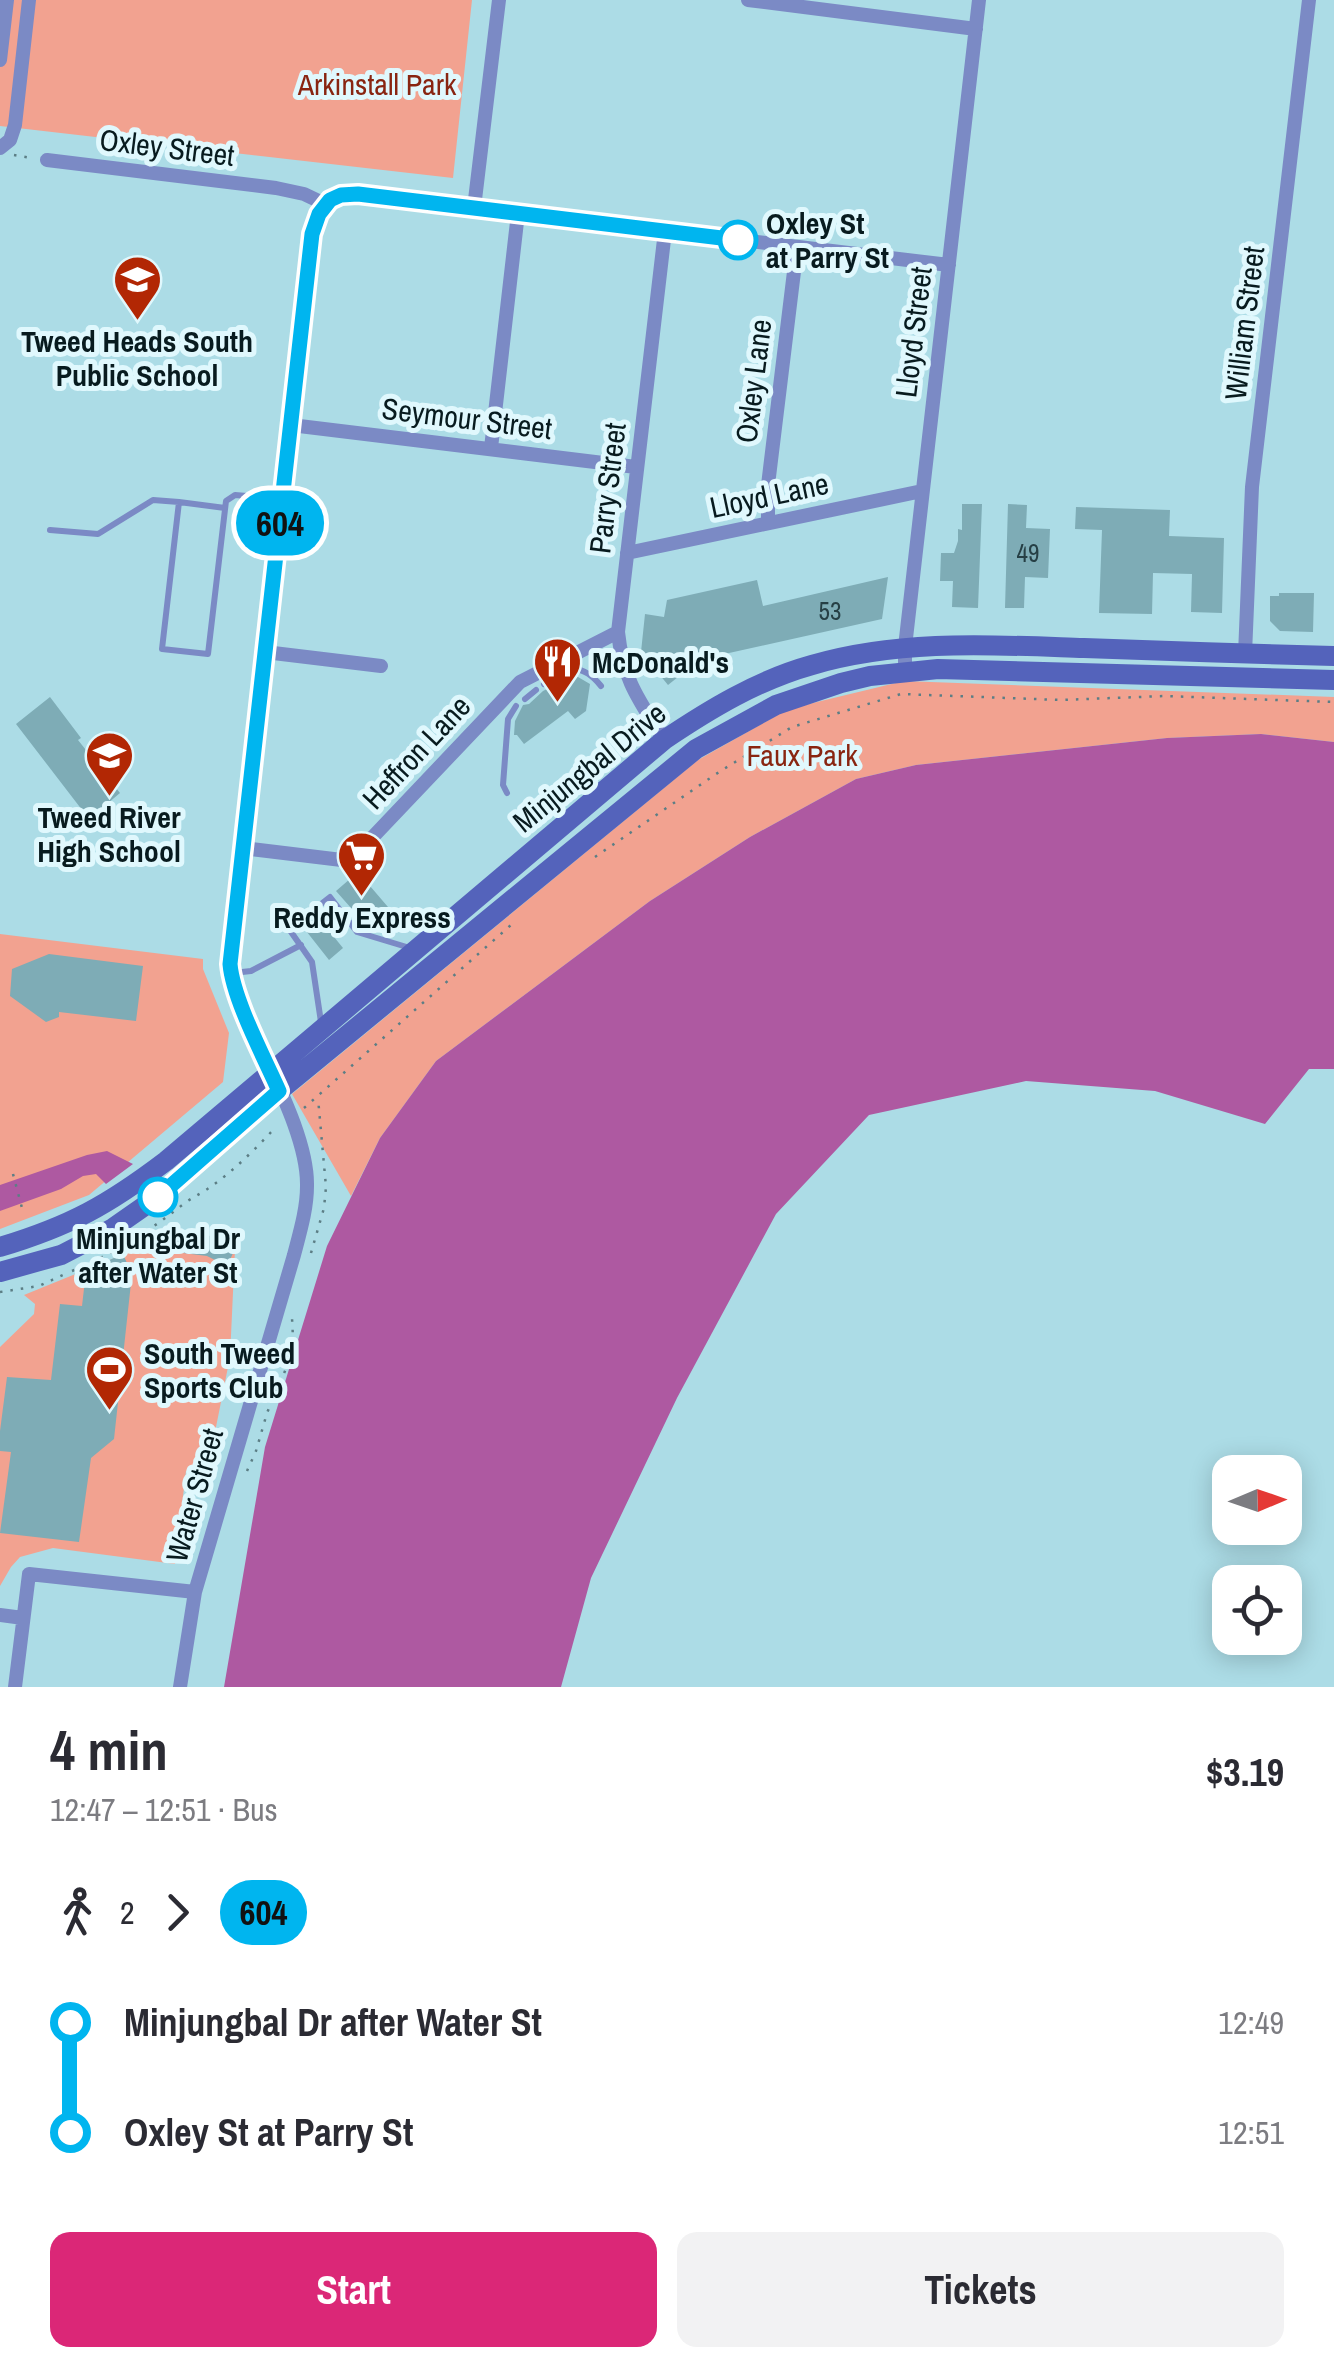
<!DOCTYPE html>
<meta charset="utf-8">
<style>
body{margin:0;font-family:"Archivo Narrow",sans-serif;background:#f2f2f3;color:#2b2b33;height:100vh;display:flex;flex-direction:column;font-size:38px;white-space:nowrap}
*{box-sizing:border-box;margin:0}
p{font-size:32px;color:#7c7c81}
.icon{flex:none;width:55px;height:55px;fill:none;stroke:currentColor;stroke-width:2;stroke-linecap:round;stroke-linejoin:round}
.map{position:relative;height:1687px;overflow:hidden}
.details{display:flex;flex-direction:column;background:#fff;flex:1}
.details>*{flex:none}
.badge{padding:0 20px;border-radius:32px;font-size:35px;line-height:65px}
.needle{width:65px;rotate:88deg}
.buttons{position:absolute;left:1212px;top:1455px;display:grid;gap:20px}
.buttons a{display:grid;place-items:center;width:90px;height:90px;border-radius:20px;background:#fff;box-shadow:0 5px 25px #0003;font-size:50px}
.map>.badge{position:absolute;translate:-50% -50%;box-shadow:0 0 0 5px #fff}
.legs{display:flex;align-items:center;gap:15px;height:110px;padding:0 50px;font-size:32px}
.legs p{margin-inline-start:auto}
.headline{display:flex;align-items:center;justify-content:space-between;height:170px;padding:0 50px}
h1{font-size:55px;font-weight:700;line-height:75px}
.action{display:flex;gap:20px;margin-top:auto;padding:20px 50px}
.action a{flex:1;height:115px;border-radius:20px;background:#db2777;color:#fff;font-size:40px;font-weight:700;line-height:115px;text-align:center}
.action a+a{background:#f2f2f3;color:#2b2b33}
ul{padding:0 50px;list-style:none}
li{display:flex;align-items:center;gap:35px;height:110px;font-size:38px}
li i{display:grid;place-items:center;width:15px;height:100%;margin:0 12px;background:currentColor}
li i::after{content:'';width:25px;height:25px;margin:-12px;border:8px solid;border-radius:50%;background:#fff}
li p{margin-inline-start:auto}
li:first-child i{background:linear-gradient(#0000 50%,currentColor 0)}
li:last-child i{background:linear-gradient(currentColor 50%,#0000 0)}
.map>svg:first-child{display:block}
.green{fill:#f2a290}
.water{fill:#ae59a1}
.building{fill:#7eacb6}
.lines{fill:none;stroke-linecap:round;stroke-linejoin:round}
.path{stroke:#5c7e85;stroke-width:2.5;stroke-dasharray:2.5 8;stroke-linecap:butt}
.service{stroke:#7b8ac5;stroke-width:6}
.minor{stroke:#7b8ac5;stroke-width:14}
.secondary{stroke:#5463bb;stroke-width:20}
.line-1-casing{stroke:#fff;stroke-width:22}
.line-1{stroke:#00b5ef;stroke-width:15}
.stop-1-dot{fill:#fff;stroke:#00b5ef;stroke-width:5}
.labels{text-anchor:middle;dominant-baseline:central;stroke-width:10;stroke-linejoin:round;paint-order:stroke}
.number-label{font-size:25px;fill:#263f45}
.park-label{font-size:30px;fill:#892511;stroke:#e0f8fd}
.street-label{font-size:30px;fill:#081b1f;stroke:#e0f8fd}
.stop-label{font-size:30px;font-weight:bold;fill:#081b1f;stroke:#e0f8fd;text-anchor:start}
.poi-label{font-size:30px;font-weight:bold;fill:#081b1f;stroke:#e0f8fd}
</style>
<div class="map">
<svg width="1334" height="1687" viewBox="0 0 1334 1687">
<rect width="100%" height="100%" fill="#acdce6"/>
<path class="green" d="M0,0h472l-19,178 -453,-52z
M904,681l430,16v45l-73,-8 -94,4 -251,27 -60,14 -106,58 -100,64 -214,160 -56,77 -29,58 -59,-102 406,-334 90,-51z
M0,934l203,25v10l26,64 -6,49 -134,113 -89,34z
M154,1230l57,6 24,13 -5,108 -22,110 -22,4 -11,93 -122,-16 -33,9 -9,10 -11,19v-239l34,-33 1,-10 -11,-9 103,-42z"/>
<path class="water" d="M1261,734l73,8v327h-25l-44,55 -110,-33 -129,-10 -157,34 -93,99 -99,184 -86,180 -30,109h-337l41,-240 62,-201 53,-108 56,-77 214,-160 100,-64 106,-58 60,-14 251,-27z
M107,1151l26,13 -27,20 -10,-10 -13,2 -22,13 -61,22v-26l87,-30z"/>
<path class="building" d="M962,504h20l-4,104 -26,-1 1,-26h-13l1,-28h13l4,-12v-12l4,1z
M1008,504l19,1 -1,23 24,1 -2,49 -23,-1 -1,31h-19z
M1076,507l94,3 -1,26 55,2 -2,75 -31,-1 1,-38 -39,-1 -1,41 -53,-1 3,-83 -27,-1z
M888,577l-6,42 -198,44 4,6 -20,16 -27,-33 4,-38 19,3 3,-17 90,-20 6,26z
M1279,593h35l-1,39 -33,-1 -10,-10v-25h9z
M578,677l12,7 -4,27 -11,8 -7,-8 -44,33 -7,-9h-3l1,-14 8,-16 6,-1 14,-13 26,-13z
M50,697l31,41 -3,2 42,53 -31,26 -73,-95z
M358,872l30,35 -22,18 -30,-34z
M317,916l26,32 -14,12 -26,-33z
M49,954l94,12 -7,55 -77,-9v5l-13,5 -36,-26 2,-27z
M177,1233l34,3 24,13 -8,17 -20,-10 -32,-4z
M123,1254l7,16 -2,13h3l-17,156 -23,19 -12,84 -79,-9 11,-81 -11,-1v-20l7,-54 44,3 9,-76 22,2 3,-26 11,-14z"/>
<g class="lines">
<path class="path" d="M14,155l17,3
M595,857l124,-85 73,-45 109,-33 160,6 104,-4 169,6
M304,1108l207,-183
M13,1174l9,34
M311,1253l13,-45 2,-21 -8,-89
M72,1271c43,-18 78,-40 114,-69 9,-6 18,-10 27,-17 23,-16 44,-38 63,-58
M0,1292l39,-6 26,-12
M247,1471l9,-20 11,-38 21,-49 5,-26 -1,-20"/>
<path class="service" d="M225,508l-46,-6 -17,147 46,5 18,-153 9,-6 46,4
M50,530l48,4 55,-34 26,2
M544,684c23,-15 36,-24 57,2
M525,699l11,-9
M507,793l-4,-8 5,-66 8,-13
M233,973l18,-2 50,-26
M321,1022l-9,-60 -23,-33 41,-32 27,35 53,16"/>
<path class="minor" d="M748,0l228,29
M0,60l7,-60
M0,148l10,-8 5,-15 14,-125
M47,160l229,28 28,6 21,10
M474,208l25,-208
M291,425l345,42
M491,448l27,-235
M768,523v-38l29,-238
M627,553l295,-62
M265,652l116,14
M1245,654l7,-167 57,-487
M905,671v-24l74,-647
M664,740c-25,-40 -41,-60 -46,-108l47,-401
M243,848l107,13 170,-179 98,-50
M0,1615l23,3
M15,1687l14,-113 166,18
M180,1687l15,-95 99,-337c6,-23 13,-46 13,-69 1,-47 -35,-112 -54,-156 -9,-20 -21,-44 -23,-66l71,-634c3,-29 6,-112 27,-129 9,-7 20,-7 31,-7l590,71"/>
<path class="secondary" d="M0,1247c70,-21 108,-42 166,-86l498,-421c46,-31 94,-60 148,-75 89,-26 181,-20 272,-17 83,3 167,6 250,8
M0,1272l61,-17 52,-27 43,-30 123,-107 417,-342 80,-44 65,-22 29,-7 68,-7 396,11"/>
</g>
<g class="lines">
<defs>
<path id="line-1" d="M158,1197l121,-106c-15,-34 -46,-92 -49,-127l82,-730 7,-20 11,-14 11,-5 17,-1 380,46"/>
</defs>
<use href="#line-1" class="line-1-casing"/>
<use href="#line-1" class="line-1"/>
</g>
<defs>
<symbol id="school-pin" viewBox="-11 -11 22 30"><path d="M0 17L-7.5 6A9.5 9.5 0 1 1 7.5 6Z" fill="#b22704" stroke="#e0f8fd"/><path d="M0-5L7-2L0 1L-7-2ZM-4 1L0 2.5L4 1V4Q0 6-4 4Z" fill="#fff"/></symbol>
<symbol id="restaurant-pin" viewBox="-11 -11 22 30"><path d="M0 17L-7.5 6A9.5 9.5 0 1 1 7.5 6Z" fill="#b22704" stroke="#e0f8fd"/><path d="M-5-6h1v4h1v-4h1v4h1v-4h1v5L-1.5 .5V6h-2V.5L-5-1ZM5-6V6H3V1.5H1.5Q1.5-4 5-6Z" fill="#fff"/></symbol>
<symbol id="supermarket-pin" viewBox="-11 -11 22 30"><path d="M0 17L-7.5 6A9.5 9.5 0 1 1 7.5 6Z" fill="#b22704" stroke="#e0f8fd"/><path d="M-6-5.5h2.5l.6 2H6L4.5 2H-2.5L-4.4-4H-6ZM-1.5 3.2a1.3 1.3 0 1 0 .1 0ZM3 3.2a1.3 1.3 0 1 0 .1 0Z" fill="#fff"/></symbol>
<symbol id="stadium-pin" viewBox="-11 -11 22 30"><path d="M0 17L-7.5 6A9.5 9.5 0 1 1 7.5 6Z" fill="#b22704" stroke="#e0f8fd"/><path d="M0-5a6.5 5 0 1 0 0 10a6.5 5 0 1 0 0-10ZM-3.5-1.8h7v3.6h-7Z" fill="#fff"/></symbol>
</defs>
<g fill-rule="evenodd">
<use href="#school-pin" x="110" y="252" width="55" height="75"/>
<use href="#restaurant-pin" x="530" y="634" width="55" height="75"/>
<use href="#school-pin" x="82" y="728" width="55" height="75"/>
<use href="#supermarket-pin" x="334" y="828" width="55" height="75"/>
<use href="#stadium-pin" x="82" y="1342" width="55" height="75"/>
</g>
<g class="stop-1-dot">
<circle cx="738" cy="240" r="18"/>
<circle cx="158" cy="1197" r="18"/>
</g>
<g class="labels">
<g class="number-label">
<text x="1028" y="553">49</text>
<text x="830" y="611">53</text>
</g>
<g class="park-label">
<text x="377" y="84">Arkinstall Park</text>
<text x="802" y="755">Faux Park</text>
</g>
<g class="street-label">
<text transform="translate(167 147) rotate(7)">Oxley Street</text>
<text transform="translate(1244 323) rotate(-83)">William Street</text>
<text transform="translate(913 332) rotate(-83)">Lloyd Street</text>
<text transform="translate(753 381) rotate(-83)">Oxley Lane</text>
<text transform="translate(467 418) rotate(7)">Seymour Street</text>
<text transform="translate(607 488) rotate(-83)">Parry Street</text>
<text transform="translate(769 495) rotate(-12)">Lloyd Lane</text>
<text transform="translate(416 752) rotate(-47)">Heffron Lane</text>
<text transform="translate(589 767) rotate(-39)">Minjungbal Drive</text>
<text transform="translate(194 1495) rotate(-74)">Water Street</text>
</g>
<g class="stop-label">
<text x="766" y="223">Oxley St<tspan x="766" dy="34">at Parry St</tspan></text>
<text x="158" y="1238" text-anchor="middle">Minjungbal Dr<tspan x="158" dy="34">after Water St</tspan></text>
</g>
<g class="poi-label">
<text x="137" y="341">Tweed Heads South<tspan x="137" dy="34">Public School</tspan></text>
<text x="592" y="662" text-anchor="start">McDonald's</text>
<text x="109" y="817">Tweed River<tspan x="109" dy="34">High School</tspan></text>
<text x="362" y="917">Reddy Express</text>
<text x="144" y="1353" text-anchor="start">South Tweed<tspan x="144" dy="34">Sports Club</tspan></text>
</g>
</g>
</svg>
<div class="buttons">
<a><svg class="needle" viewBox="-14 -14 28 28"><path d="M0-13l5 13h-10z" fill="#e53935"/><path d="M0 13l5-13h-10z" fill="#7c7c81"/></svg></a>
<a><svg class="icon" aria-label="locate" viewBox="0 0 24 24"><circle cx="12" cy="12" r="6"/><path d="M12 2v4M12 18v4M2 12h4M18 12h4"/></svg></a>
</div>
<b class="badge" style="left:280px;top:523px;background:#00b5ef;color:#111">604</b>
</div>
<section class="details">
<div class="headline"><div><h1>4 min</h1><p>12:47 – 12:51 · Bus</p></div><b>$3.19</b></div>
<div class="legs"><svg class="icon" aria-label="walk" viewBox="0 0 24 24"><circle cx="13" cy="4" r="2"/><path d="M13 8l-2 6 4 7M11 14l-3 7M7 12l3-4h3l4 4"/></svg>2<svg class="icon" aria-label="forward" viewBox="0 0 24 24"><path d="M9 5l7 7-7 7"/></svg><b class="badge" style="background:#00b5ef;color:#111">604</b></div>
<ul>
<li><i style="color:#00b5ef"></i><b>Minjungbal Dr after Water St</b><p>12:49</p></li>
<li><i style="color:#00b5ef"></i><b>Oxley St at Parry St</b><p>12:51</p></li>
</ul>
<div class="action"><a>Start</a><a>Tickets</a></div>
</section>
